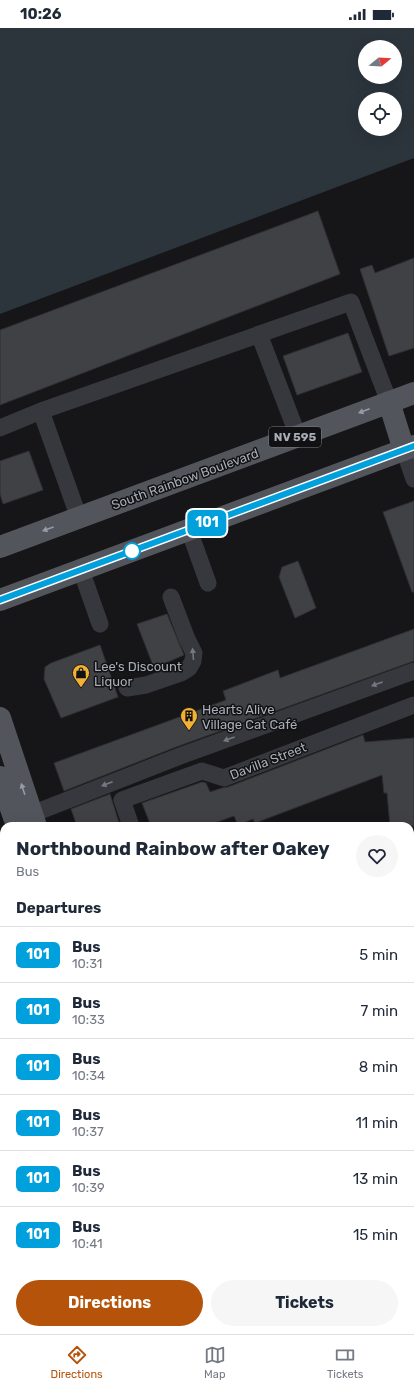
<!DOCTYPE html>
<meta charset="utf-8">
<style>
body{margin:0;font-family:Rubik,sans-serif;background:#f6f6f7;color:#1f2937;height:100vh;display:flex;flex-direction:column;font-size:15px;white-space:nowrap}
*{box-sizing:border-box;margin:0}
p{font-size:13px;color:#747a83}
.icon{flex:none;width:22px;height:22px;fill:none;stroke:currentColor;stroke-width:2;stroke-linecap:round;stroke-linejoin:round}
.map{position:relative;flex:1;overflow:hidden}
.panel{position:absolute;left:0px;top:794px;width:414px;height:512px;display:flex;flex-direction:column;background:#fff;border-radius:12px 12px 0 0;box-shadow:0 4px 16px #0002}
.panel>*{flex:none}
.badge{padding:0 8px;border-radius:6px;font-size:14px;line-height:26px}
.needle{width:26px;rotate:72deg}
.tools{position:absolute;left:358px;top:12px;display:grid;gap:8px}
.tools a{display:grid;place-items:center;width:44px;height:44px;border-radius:50%;background:#fff;box-shadow:0 4px 16px #0002;font-size:20px}
.map>.badge{position:absolute;translate:-50% -50%;box-shadow:0 0 0 2px #fff}
h2{padding:0 16px;font-size:15px;line-height:36px}
.round{display:grid;place-items:center;flex:none;width:42px;height:42px;border-radius:21px;background:#f6f6f7}
.summary{display:flex;align-items:center;justify-content:space-between;height:68px;padding:0 16px}
h1{font-size:19px;font-weight:700;line-height:30px}
.cta{display:flex;gap:8px;margin-top:auto;padding:8px 16px}
.cta a{flex:1;height:46px;border-radius:24px;background:#b45309;color:#fff;font-size:16px;font-weight:700;line-height:46px;text-align:center}
.cta a+a{background:#f6f6f7;color:#1f2937}
ul{padding:0;list-style:none}
li{display:flex;align-items:center;gap:12px;height:56px;padding:0 16px;border-top:1px solid #e0e1e3}
li div{flex:1}
li b{display:block;font-size:15px}
li em{font-style:normal}
li .badge{min-width:44px;font-weight:700;text-align:center}
.status{display:flex;justify-content:space-between;align-items:center;height:28px;padding:0 20px;background:#fff;direction:ltr}
.status svg{height:11px;fill:currentColor}
.dock{display:flex;justify-content:space-around;align-items:center;height:56px;border-top:1px solid #e0e1e3;background:#fff;font-size:11px;color:#747a83}
.dock a{display:grid;justify-items:center;gap:2px}
.dock .on{color:#b45309}
.map>svg:first-child{display:block}
.water{fill:#2c353c;fill-rule:evenodd}
.building{fill:#404145;stroke:#303034}
.lines{fill:none;stroke-linecap:round;stroke-linejoin:round}
.minor{stroke:#37383d;stroke-width:17}
.major{stroke:#53555c;stroke-width:22}
.oneway{fill:#979ba6}
.oneway2{fill:#757881}
.line-casing{stroke:#fff;stroke-width:9}
.line{stroke:#00a0dc;stroke-width:6}
.stop-dot{fill:#fff;stroke:#00a0dc;stroke-width:2}
.labels{text-anchor:middle;dominant-baseline:central;stroke-width:3;stroke-linejoin:round;paint-order:stroke}
.shield{fill:#111113;stroke:#7b7e86;stroke-width:1}
.shield-label{font-size:12px;font-weight:bold;fill:#a8adb8}
.street-label{font-size:13px;fill:#a8adb8;stroke:#111113}
.poi-label{font-size:13px;fill:#a8adb8;stroke:#111113;text-anchor:start}
</style>
<div class="status"><b>10:26</b><svg viewBox="0 0 49 12"><path d="M0 12V9h3v3zM5 12V6h3v6zM10 12V3h3v9zM15 12V0h3v12zM26 1h20v11H26zM47 4h2v5h-2z"/></svg></div>
<div class="map">
<svg width="414" height="1306" viewBox="0 0 414 1306">
<rect width="100%" height="100%" fill="#161618"/>
<path class="water" d="M0,0h414v130l-414,156zM365,19h30v30h-30zM365,71h30v30h-30z"/>
<path class="building" d="M318,183l22,63 -340,131v-75z
M414,230v90l-25,8 -29,-87 12,-4 3,8z
M348,305l14,39 -65,23 -14,-39z
M29,423l14,39 -40,14 -3,-10v-33z
M414,473v91h-2l-29,-80z
M298,533l18,47 -21,10 -16,-41 3,-10z
M167,586l17,41 -30,13 -17,-44z
M414,601v32l-238,86 -112,44 -10,-28 172,-63 -3,-9 55,-21 2,8z
M100,617l18,52 -57,21 -17,-39 1,-12 6,-4z
M363,707l2,7 49,-4v88h-24l-3,-33h-3l-2,-18 -127,48 -2,-4 -15,6 -4,-9 -28,10h-55l-9,-23 60,-21 4,1 4,9 12,-4 6,-1z
M110,766l10,32h-43l-6,-17z"/>
<g class="lines">
<path class="minor" d="M259,306l39,102
M0,400l41,-17
M404,422l10,29
M79,490l-38,-107 310,-109 38,100
M189,502l19,53
M81,542l19,54
M127,660l19,-3 35,-12 8,-5 4,-7 1,-8 -7,-14 -16,-42
M32,786l148,-58 234,-85
M131,798l-9,-26 80,-29 22,7 190,-73
M410,909l4,-1
M410,1074l4,12
M0,1247l4,-1"/>
<path class="major" d="M389,374l15,48
M0,519l414,-154
M0,572l414,-154
M0,690l36,108
M0,749l17,49
M196,1302l1,4"/>
</g>
<defs><path id="oneway-solid" d="M-6-.8H1V-3.2L6.5 0L1 3.2V.8H-6Z"/></defs>
<g class="oneway">
<use href="#oneway-solid" transform="translate(364 383) rotate(159)"/>
<use href="#oneway-solid" transform="translate(48 501) rotate(160)"/>
<use href="#oneway-solid" transform="translate(23 761) rotate(-108)"/>
</g>
<g class="oneway2">
<use href="#oneway-solid" transform="translate(193 626) rotate(-95)"/>
<use href="#oneway-solid" transform="translate(377 656) rotate(160)"/>
<use href="#oneway-solid" transform="translate(229 711) rotate(160)"/>
<use href="#oneway-solid" transform="translate(107 756) rotate(159)"/>
</g>
<g class="lines">
<defs>
<path id="line" d="M0,572l414,-154"/>
</defs>
<use href="#line" class="line-casing"/>
<use href="#line" class="line"/>
</g>
<defs>
<symbol id="shop-pin" viewBox="-11 -11 22 30"><path d="M0 17L-7.5 6A9.5 9.5 0 1 1 7.5 6Z" fill="#f2b134" stroke="#111113"/><path d="M-5-2.5h2.3a2.7 3.5 0 0 1 5.4 0H5L5.5 6h-11ZM-1.5-2.5h3a1.5 2.3 0 0 0-3 0Z" fill="#111"/></symbol>
<symbol id="building-pin" viewBox="-11 -11 22 30"><path d="M0 17L-7.5 6A9.5 9.5 0 1 1 7.5 6Z" fill="#f2b134" stroke="#111113"/><path d="M-4-6H4V6H1V3H-1V6H-4ZM-2.5-4.3h1.7v1.8h-1.7ZM.8-4.3h1.7v1.8H.8ZM-2.5-1h1.7V.8h-1.7ZM.8-1h1.7V.8H.8Z" fill="#111"/></symbol>
</defs>
<g fill-rule="evenodd">
<use href="#shop-pin" x="71" y="635" width="20" height="27"/>
<use href="#building-pin" x="179" y="678" width="20" height="27"/>
</g>
<circle class="stop-dot" cx="132" cy="523" r="8"/>
<g class="labels">
<rect class="shield" x="269" y="399" width="52" height="20" rx="3"/>
<g class="shield-label">
<text x="295" y="409">NV 595</text>
</g>
<g class="street-label">
<text transform="translate(185 451) rotate(-20)">South Rainbow Boulevard</text>
<text transform="translate(268 733) rotate(-21)">Davilla Street</text>
</g>
<g class="poi-label">
<text x="94" y="638">Lee's Discount<tspan x="94" dy="15">Liquor</tspan></text>
<text x="202" y="681">Hearts Alive<tspan x="202" dy="15">Village Cat Café</tspan></text>
</g>
</g>
</svg>
<div class="tools">
<a><svg class="needle" viewBox="-14 -14 28 28"><path d="M0-13l5 13h-10z" fill="#e53935"/><path d="M0 13l5-13h-10z" fill="#747a83"/></svg></a>
<a><svg class="icon" aria-label="locate" viewBox="0 0 24 24"><circle cx="12" cy="12" r="6"/><path d="M12 2v4M12 18v4M2 12h4M18 12h4"/></svg></a>
</div>
<b class="badge" style="left:207px;top:495px;background:#00a0dc;color:#fff">101</b>
<section class="panel">
<div class="summary"><div><h1>Northbound Rainbow after Oakey</h1><p>Bus</p></div><a class="round"><svg class="icon" aria-label="heart" viewBox="0 0 24 24"><path d="M12 20l-8-8c-3-5 5-10 8-4 3-6 11-1 8 4z"/></svg></a></div>
<h2>Departures</h2>
<ul>
<li><span class="badge" style="background:#00a0dc;color:#fff">101</span><div><b>Bus</b><p>10:31</p></div><em>5 min</em></li>
<li><span class="badge" style="background:#00a0dc;color:#fff">101</span><div><b>Bus</b><p>10:33</p></div><em>7 min</em></li>
<li><span class="badge" style="background:#00a0dc;color:#fff">101</span><div><b>Bus</b><p>10:34</p></div><em>8 min</em></li>
<li><span class="badge" style="background:#00a0dc;color:#fff">101</span><div><b>Bus</b><p>10:37</p></div><em>11 min</em></li>
<li><span class="badge" style="background:#00a0dc;color:#fff">101</span><div><b>Bus</b><p>10:39</p></div><em>13 min</em></li>
<li><span class="badge" style="background:#00a0dc;color:#fff">101</span><div><b>Bus</b><p>10:41</p></div><em>15 min</em></li>
</ul>
<div class="cta"><a>Directions</a><a>Tickets</a></div>
</section>
</div>
<nav class="dock">
<a class="on"><svg class="icon" aria-label="directions" viewBox="0 0 24 24"><path d="M12 3l9 9-9 9-9-9zM9 14v-3h6M13 9l2 2-2 2"/></svg>Directions</a>
<a><svg class="icon" aria-label="map" viewBox="0 0 24 24"><path d="M3 6l6-2 6 2 6-2v14l-6 2-6-2-6 2zM9 4v14M15 6v14"/></svg>Map</a>
<a><svg class="icon" aria-label="tickets" viewBox="0 0 24 24"><path d="M3 7h18v10H3zM15 7v10"/></svg>Tickets</a>
</nav>
